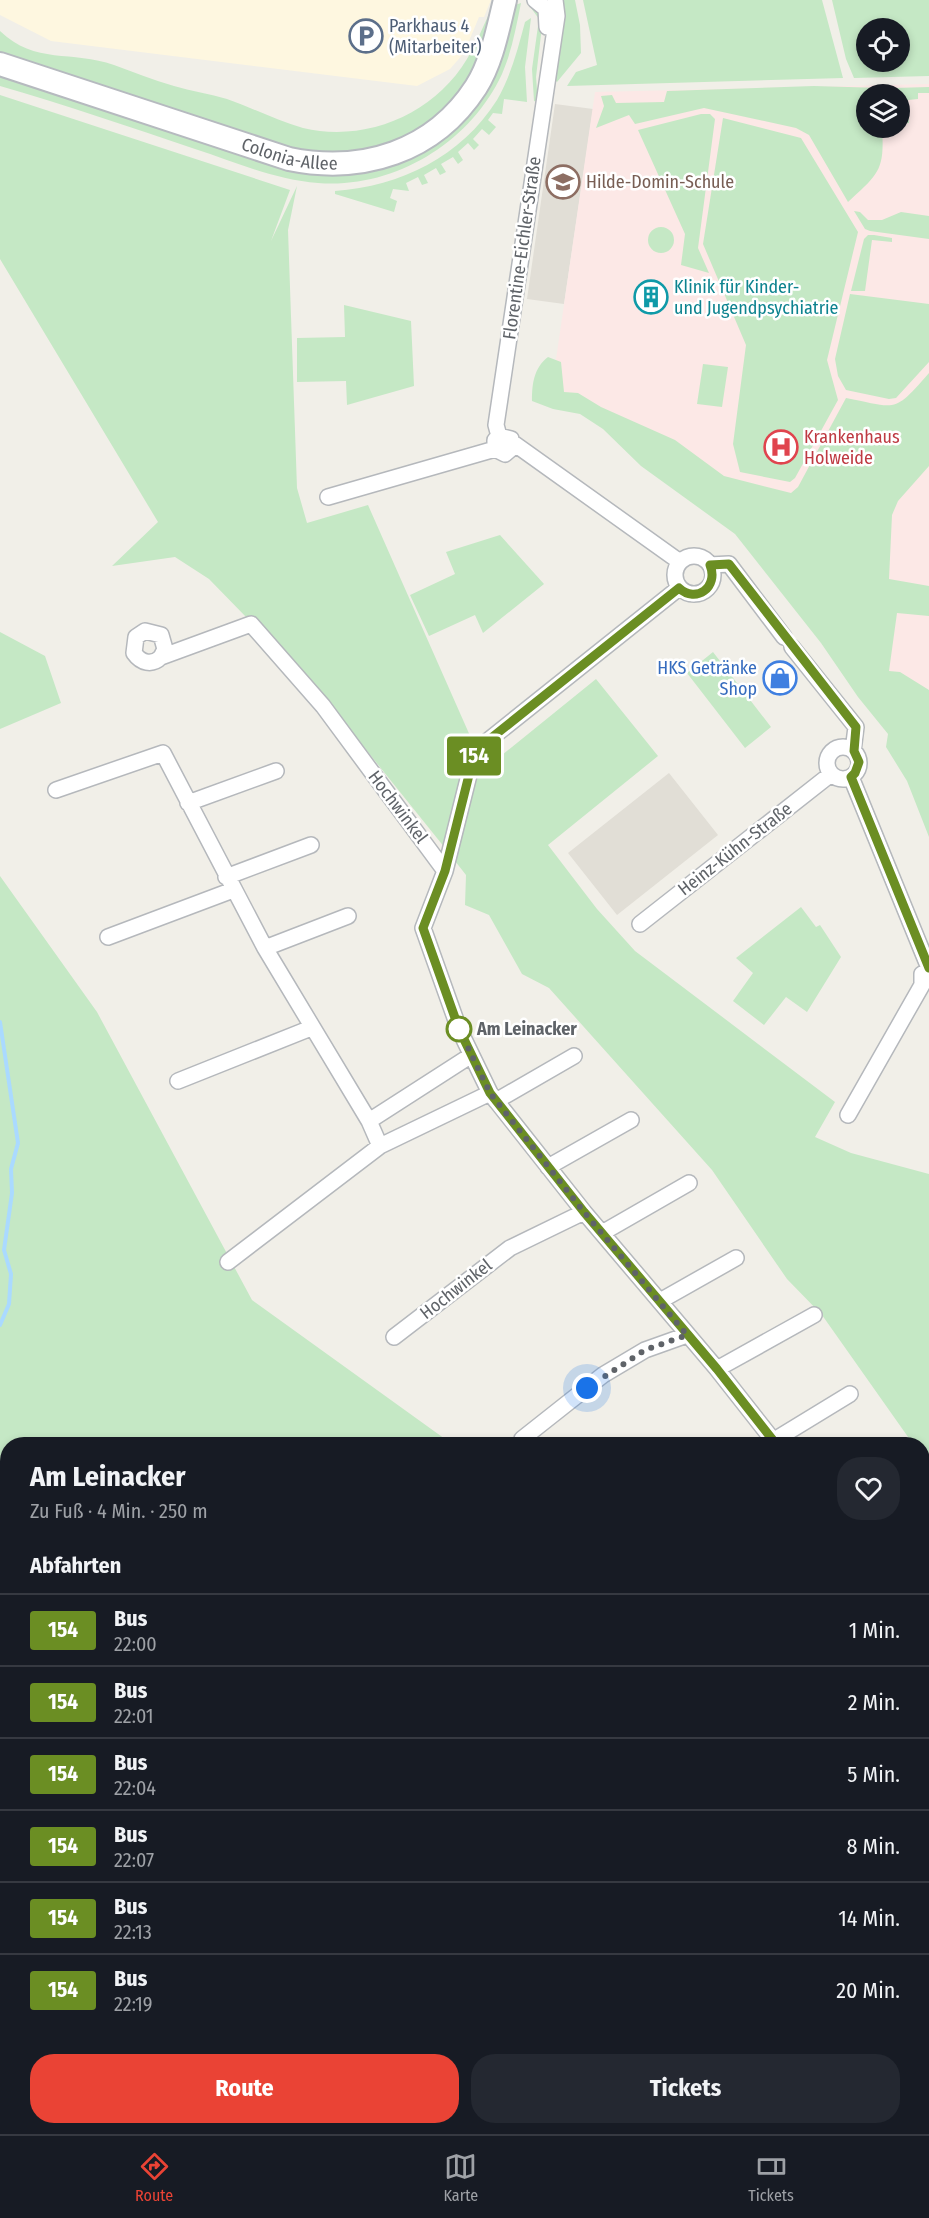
<!DOCTYPE html>
<html lang="de">
<meta charset="utf-8">
<style>
body{margin:0;font-family:"Fira Sans Condensed",sans-serif;background:#242831;color:#f1f3f6;height:100vh;display:flex;flex-direction:column;font-size:22px;white-space:nowrap}
*{box-sizing:border-box;margin:0}
p{font-size:20px;color:#9ea1a6}
.icon{flex:none;width:33px;height:33px;fill:none;stroke:currentColor;stroke-width:2;stroke-linecap:round;stroke-linejoin:round}
.map{position:relative;flex:1;overflow:hidden}
.drawer{position:absolute;left:0px;top:1437px;width:930px;height:698px;display:flex;flex-direction:column;background:#171b24;border-radius:24px 24px 0 0;box-shadow:0 3px 9px #0003}
.drawer>*{flex:none}
.badge{padding:0 12px;border-radius:4px;font-size:21px;line-height:39px}
.tools{position:absolute;left:856px;top:18px;display:grid;gap:12px}
.tools a{display:grid;place-items:center;width:54px;height:54px;border-radius:50%;background:#171b24;box-shadow:0 3px 9px #0003;font-size:30px}
.you{position:absolute;width:30px;height:30px;margin:-15px;border:4px solid #fff;border-radius:50%;background:#1a73e8;box-shadow:0 0 0 9px #1a73e833}
.map>.badge{position:absolute;translate:-50% -50%;box-shadow:0 0 0 3px #fff}
h2{padding:0 30px;font-size:22px;line-height:54px}
.round{display:grid;place-items:center;flex:none;width:63px;height:63px;border-radius:24px;background:#242831}
.head{display:flex;align-items:center;justify-content:space-between;height:102px;padding:0 30px}
h1{font-size:28px;font-weight:700;line-height:45px}
.cta{display:flex;gap:12px;margin-top:auto;padding:12px 30px}
.cta a{flex:1;height:69px;border-radius:24px;background:#ea4335;color:#fff;font-size:24px;font-weight:700;line-height:69px;text-align:center}
.cta a+a{background:#242831;color:#f1f3f6}
ul{padding:0;list-style:none}
li{display:flex;align-items:center;gap:18px;height:72px;padding:0 30px;border-top:2px solid #363941}
li div{flex:1}
li b{display:block;font-size:22px}
li em{font-style:normal}
li .badge{min-width:66px;font-weight:700;text-align:center}
.menu{display:flex;justify-content:space-around;align-items:center;height:84px;border-top:2px solid #363941;background:#171b24;font-size:16px;color:#9ea1a6}
.menu a{display:grid;justify-items:center;gap:3px}
.menu .on{color:#ea4335}
.map>svg:first-child{display:block}
.commercial{fill:#fef7e0}
.education{fill:#e1ded6}
.medical{fill:#fce8e6;fill-rule:evenodd}
.green{fill:#c5e8c5;fill-rule:evenodd}
.lines{fill:none;stroke-linecap:round;stroke-linejoin:round}
.stream{stroke:#aadaff;stroke-width:4}
.street-casing{stroke:#b5b8bc;stroke-width:18}
.secondary-casing{stroke:#b6babf;stroke-width:26}
.street{stroke:#fff;stroke-width:15}
.secondary{stroke:#fff;stroke-width:22}
.line-casing{stroke:#fff;stroke-width:14}
.line{stroke:#6b8e23;stroke-width:9}
.walk{stroke:#5f6368;stroke-width:6;stroke-dasharray:0 10.8}
.stop-dot{fill:#fff;stroke:#6b8e23;stroke-width:3}
.labels{text-anchor:middle;dominant-baseline:central;stroke-width:5;stroke-linejoin:round;paint-order:stroke}
.service-label{font-size:18px;fill:#4e5e75;stroke:#fff;text-anchor:start}
.street-label{font-size:18px;fill:#5f6368;stroke:#fff}
.education-label{font-size:18px;fill:#785e54;stroke:#fff;text-anchor:start}
.culture-label{font-size:18px;fill:#0d838f;stroke:#fff;text-anchor:start}
.health-label{font-size:18px;fill:#be3a42;stroke:#fff;text-anchor:start}
.shop-label{font-size:18px;fill:#366cbe;stroke:#fff;text-anchor:end}
.stop-label{font-size:18px;font-weight:bold;fill:#5f6368;stroke:#fff;text-anchor:start}
</style>
<div class="map">
<svg width="929" height="2134" viewBox="0 0 929 2134">
<rect width="100%" height="100%" fill="#f1efe8"/>
<path class="commercial" d="M0,0h491l-7,17h-5l-15,36 -14,16 -33,17 -366,-45 -51,-26z"/>
<path class="education" d="M555,104l38,5 -29,195 -37,-5z
M669,773l49,62 -101,80 -49,-62z"/>
<path class="medical" d="M929,84v712l-62,-111 -144,-167 -120,-91 -55,-33 6,-21 41,-281zM867,94h33v34h-33z"/>
<path class="green" d="M559,0h16l5,25 1,28 -24,29 -3,-3z
M583,0h239l21,78 -276,8 9,-14 21,-7z
M832,0h97v76l-75,2 -8,-19zM867,28h33v34h-33z
M521,3c-5,24 -9,48 -19,71 -32,69 -108,115 -184,109 -43,-3 -83,-21 -123,-34 -65,-22 -129,-44 -195,-63v-12l279,91 163,-29 73,-131z
M534,4l9,14 -7,59 2,25 -4,-1 -2,-32 7,-50 -8,-11z
M489,14l4,1 -20,60 -31,40 -52,32 -82,10 -308,-100v-26c35,34 72,19 114,34 20,7 39,15 60,21 17,5 36,8 53,13 26,9 50,22 76,29 63,15 131,-14 164,-69 9,-15 15,-30 22,-45z
M531,18l-6,49 2,35 -23,-3 -2,15 -9,-1 -5,7 8,7 -7,8 -7,-6 -9,10 6,6 -5,5 -6,-7 -10,9 5,8 -5,4 -5,-7 -12,7 5,8 -6,3 -4,-7 -12,7 4,8 -6,2 -4,-8 -12,6 3,8 -16,-2 -3,9 7,3 -3,11 -59,-18v-3c66,-5 126,-34 162,-91 14,-24 21,-52 28,-78z
M814,86l68,2 1,6h-16v34h15c3,43 -4,46 -34,74l-39,-67 -13,-7 -92,-20 -69,16 -6,-9 -33,13 8,-22 -3,-10 11,-1 4,8 48,-1 3,-11z
M929,87v6h-11v6l-10,1 1,23 -9,1v-30h-10l4,-6z
M0,95l290,95 -19,51 26,-55 -9,44 9,258 10,35 61,-18 103,233 -26,110 -123,-153 -113,-116 -34,-22 -63,9 46,-44 -158,-263z
M701,114h9l5,5 -17,129 11,25 -28,-8 4,-31 -47,-104z
M723,118l78,20 57,94 -31,128 11,40 -43,78 -5,4 -50,-10 -7,-28 13,-99 -43,-101z
M854,211l6,1 8,8h14l19,-8 28,4v23l-59,-8 -5,-2z
M648 240a13 13 0 1 1 26 0a13 13 0 1 1-26 0Z
M874,235l18,3v4l-20,-2 -7,51h-14l13,-52 4,-4z
M850,294l79,10v58l-33,36 -7,1 -43,-9 -8,-14 -3,-17z
M344,305l67,16 3,65 -67,19 -1,-24 -49,1v-44l48,-1z
M548,357l13,5 3,30 14,1 23,14 74,33 49,36 67,17 7,-6 48,-89c52,10 47,16 83,-25v93l-31,35 -6,14 -3,64 40,7v30l-32,-3 -8,58 11,1 29,18v147l-22,-56 -21,-34 2,-13 -30,-37 -37,-54 -86,-109 -94,-68 -38,-37 -23,-15 -27,-5 -21,-8c0,-18 2,-33 16,-44z
M703,364l25,3 -6,40 -25,-3z
M500,535l44,49 -61,49 -8,-18 -46,21 -19,-41 45,-21 -9,-22z
M0,632l45,24 16,47 -61,26z
M713,652l58,75 -26,21 -58,-75z
M596,679l62,77 -110,89 49,64 38,42 200,151 -20,35 36,16 78,21v293l-6,-10 -1,-13h-9l-91,-129 -35,-36 -75,-109 -163,-182 -27,-14 -33,-59 -24,-10 1,-30 -11,-14 26,-107 10,10z
M0,876l97,136 155,288 200,144h-444v683h320l2,7h-330z
M801,907l15,20 4,-2 21,32 -34,55 -21,-15 -22,28 -31,-24 20,-28 -17,-15z
M929,1558v24l-6,-1 -1,-19z
M929,1899v117h-6v-113z
M531,2127h135l-13,7h-130z"/>
<g class="lines">
<path class="stream" d="M0,1022l18,121 -7,26 1,24 -8,57 7,24 -2,30 -9,21"/>
<defs>
<path id="street" d="M535,0l11,9 1,18
M499,436l-3,-11 61,-409 -2,-16
M512,442l168,120
M328,497l167,-48 10,5 7,-6 -1,-9 -12,-3 -4,4v9
M675 575a19 19 0 1 1 38 0a19 19 0 1 1-38 0Z
M710,565l19,-1 55,73
M679,588l-204,163 -30,120 -22,57 36,101 31,64 94,119 133,157 59,75
M792,647l64,80 -3,24
M161,657c-9,9 -20,6 -27,-4l2,-16 9,-6 16,4 4,14 -4,8 90,-33 72,82 122,165
M827 763a16 16 0 1 1 32 0a16 16 0 1 1-32 0Z
M851,777l78,191
M56,790l107,-37 102,195 104,173 11,25
M188,803l88,-32
M226,877l85,-32
M640,924l191,-150
M108,937l125,-47
M265,948l83,-32
M178,1081l133,-53
M496,1101l78,-45
M848,1115l74,-130v-11l7,-4
M369,1121l101,-65
M548,1167l83,-47
M602,1233l87,-50
M228,1262l152,-116 110,-53
M660,1301l76,-43
M394,1337l116,-89 74,-36
M717,1369l97,-54
M522,1439l81,-64 42,-25 42,-15
M773,1441l77,-47
M922,1551l7,-3
M869,2134l26,-7 34,3"/>
<g id="secondary">
<path id="s1" d="M0,64l289,95c73,15 145,-7 187,-72 16,-25 22,-59 29,-87"/>
<path d="M922,1893l7,-4"/>
<path d="M511,2134l7,-7"/>
</g>
</defs>
<use href="#street" class="street-casing"/>
<use href="#secondary" class="secondary-casing"/>
<use href="#street" class="street"/>
<use href="#secondary" class="secondary"/>
</g>
<g class="lines">
<defs>
<path id="line" d="M776,1444l-59,-75 -133,-157 -94,-119 -31,-64 -36,-101 22,-57 30,-120 204,-163c17,16 40,-1 31,-23l19,-1 127,163 -2,24 5,11 -4,11 -4,4 78,191"/>
</defs>
<use href="#line" class="line-casing"/>
<use href="#line" class="line"/>
<path class="walk" d="M459,1029l31,64 94,119 103,123 -42,15 -58,38"/>
</g>
<defs>
<symbol id="parking-ring" viewBox="-11 -11 22 22"><circle r="9.5" fill="#fff" stroke="#5c6f8a" stroke-width="1.5"/><path d="M-3.5-5.5H1a3.5 3.5 0 0 1 0 7H-1V5.5H-3.5ZM-1-3.4V-.6H.8a1.4 1.4 0 0 0 0-2.8Z" fill="#5c6f8a"/></symbol>
<symbol id="school-ring" viewBox="-11 -11 22 22"><circle r="9.5" fill="#fff" stroke="#8d6e63" stroke-width="1.5"/><path d="M0-5L7-2L0 1L-7-2ZM-4 1L0 2.5L4 1V4Q0 6-4 4Z" fill="#8d6e63"/></symbol>
<symbol id="building-ring" viewBox="-11 -11 22 22"><circle r="9.5" fill="#fff" stroke="#0f9aa8" stroke-width="1.5"/><path d="M-4-6H4V6H1V3H-1V6H-4ZM-2.5-4.3h1.7v1.8h-1.7ZM.8-4.3h1.7v1.8H.8ZM-2.5-1h1.7V.8h-1.7ZM.8-1h1.7V.8H.8Z" fill="#0f9aa8"/></symbol>
<symbol id="hospital-ring" viewBox="-11 -11 22 22"><circle r="9.5" fill="#fff" stroke="#e0444e" stroke-width="1.5"/><path d="M-5-5h3v3.5h4V-5h3V5h-3V1.5h-4V5h-3Z" fill="#e0444e"/></symbol>
<symbol id="shop-ring" viewBox="-11 -11 22 22"><circle r="9.5" fill="#fff" stroke="#3f7fe0" stroke-width="1.5"/><path d="M-5-2.5h2.3a2.7 3.5 0 0 1 5.4 0H5L5.5 6h-11ZM-1.5-2.5h3a1.5 2.3 0 0 0-3 0Z" fill="#3f7fe0"/></symbol>
</defs>
<g fill-rule="evenodd">
<use href="#parking-ring" x="347" y="17" width="38" height="38"/>
<use href="#school-ring" x="544" y="163" width="38" height="38"/>
<use href="#building-ring" x="632" y="278" width="38" height="38"/>
<use href="#hospital-ring" x="762" y="428" width="38" height="38"/>
<use href="#shop-ring" x="761" y="659" width="38" height="38"/>
</g>
<circle class="stop-dot" cx="459" cy="1029" r="12"/>
<g class="labels">
<g class="service-label">
<text x="389" y="26">Parkhaus 4<tspan x="389" dy="21">(Mitarbeiter)</tspan></text>
</g>
<g class="street-label">
<text stroke="none"><textPath href="#s1" startOffset="304">Colonia-Allee</textPath></text>
<text transform="translate(522 248) rotate(-82)">Florentine-Eichler-Straße</text>
<text transform="translate(398 807) rotate(53)">Hochwinkel</text>
<text transform="translate(735 849) rotate(-38)">Heinz-Kühn-Straße</text>
<text transform="translate(456 1289) rotate(-38)">Hochwinkel</text>
</g>
<g class="education-label">
<text x="586" y="182">Hilde-Domin-Schule</text>
</g>
<g class="culture-label">
<text x="674" y="287">Klinik für Kinder-<tspan x="674" dy="21">und Jugendpsychiatrie</tspan></text>
</g>
<g class="health-label">
<text x="804" y="437">Krankenhaus<tspan x="804" dy="21">Holweide</tspan></text>
</g>
<g class="shop-label">
<text x="757" y="668">HKS Getränke<tspan x="757" dy="21">Shop</tspan></text>
</g>
<g class="stop-label">
<text x="477" y="1029">Am Leinacker</text>
</g>
</g>
</svg>
<div class="tools">
<a><svg class="icon" aria-label="locate" viewBox="0 0 24 24"><circle cx="12" cy="12" r="6"/><path d="M12 2v4M12 18v4M2 12h4M18 12h4"/></svg></a>
<a><svg class="icon" aria-label="layers" viewBox="0 0 24 24"><path d="M12 4l9 5-9 5-9-5zM3 14l9 5 9-5"/></svg></a>
</div>
<div class="you" style="left:587px;top:1388px"></div>
<b class="badge" style="left:474px;top:756px;background:#6b8e23;color:#fff">154</b>
<section class="drawer">
<div class="head"><div><h1>Am Leinacker</h1><p>Zu Fuß · 4 Min. · 250 m</p></div><a class="round"><svg class="icon" aria-label="heart" viewBox="0 0 24 24"><path d="M12 20l-8-8c-3-5 5-10 8-4 3-6 11-1 8 4z"/></svg></a></div>
<h2>Abfahrten</h2>
<ul>
<li><span class="badge" style="background:#6b8e23;color:#fff">154</span><div><b>Bus</b><p>22:00</p></div><em>1 Min.</em></li>
<li><span class="badge" style="background:#6b8e23;color:#fff">154</span><div><b>Bus</b><p>22:01</p></div><em>2 Min.</em></li>
<li><span class="badge" style="background:#6b8e23;color:#fff">154</span><div><b>Bus</b><p>22:04</p></div><em>5 Min.</em></li>
<li><span class="badge" style="background:#6b8e23;color:#fff">154</span><div><b>Bus</b><p>22:07</p></div><em>8 Min.</em></li>
<li><span class="badge" style="background:#6b8e23;color:#fff">154</span><div><b>Bus</b><p>22:13</p></div><em>14 Min.</em></li>
<li><span class="badge" style="background:#6b8e23;color:#fff">154</span><div><b>Bus</b><p>22:19</p></div><em>20 Min.</em></li>
</ul>
<div class="cta"><a>Route</a><a>Tickets</a></div>
</section>
</div>
<nav class="menu">
<a class="on"><svg class="icon" aria-label="directions" viewBox="0 0 24 24"><path d="M12 3l9 9-9 9-9-9zM9 14v-3h6M13 9l2 2-2 2"/></svg>Route</a>
<a><svg class="icon" aria-label="map" viewBox="0 0 24 24"><path d="M3 6l6-2 6 2 6-2v14l-6 2-6-2-6 2zM9 4v14M15 6v14"/></svg>Karte</a>
<a><svg class="icon" aria-label="tickets" viewBox="0 0 24 24"><path d="M3 7h18v10H3zM15 7v10"/></svg>Tickets</a>
</nav>
